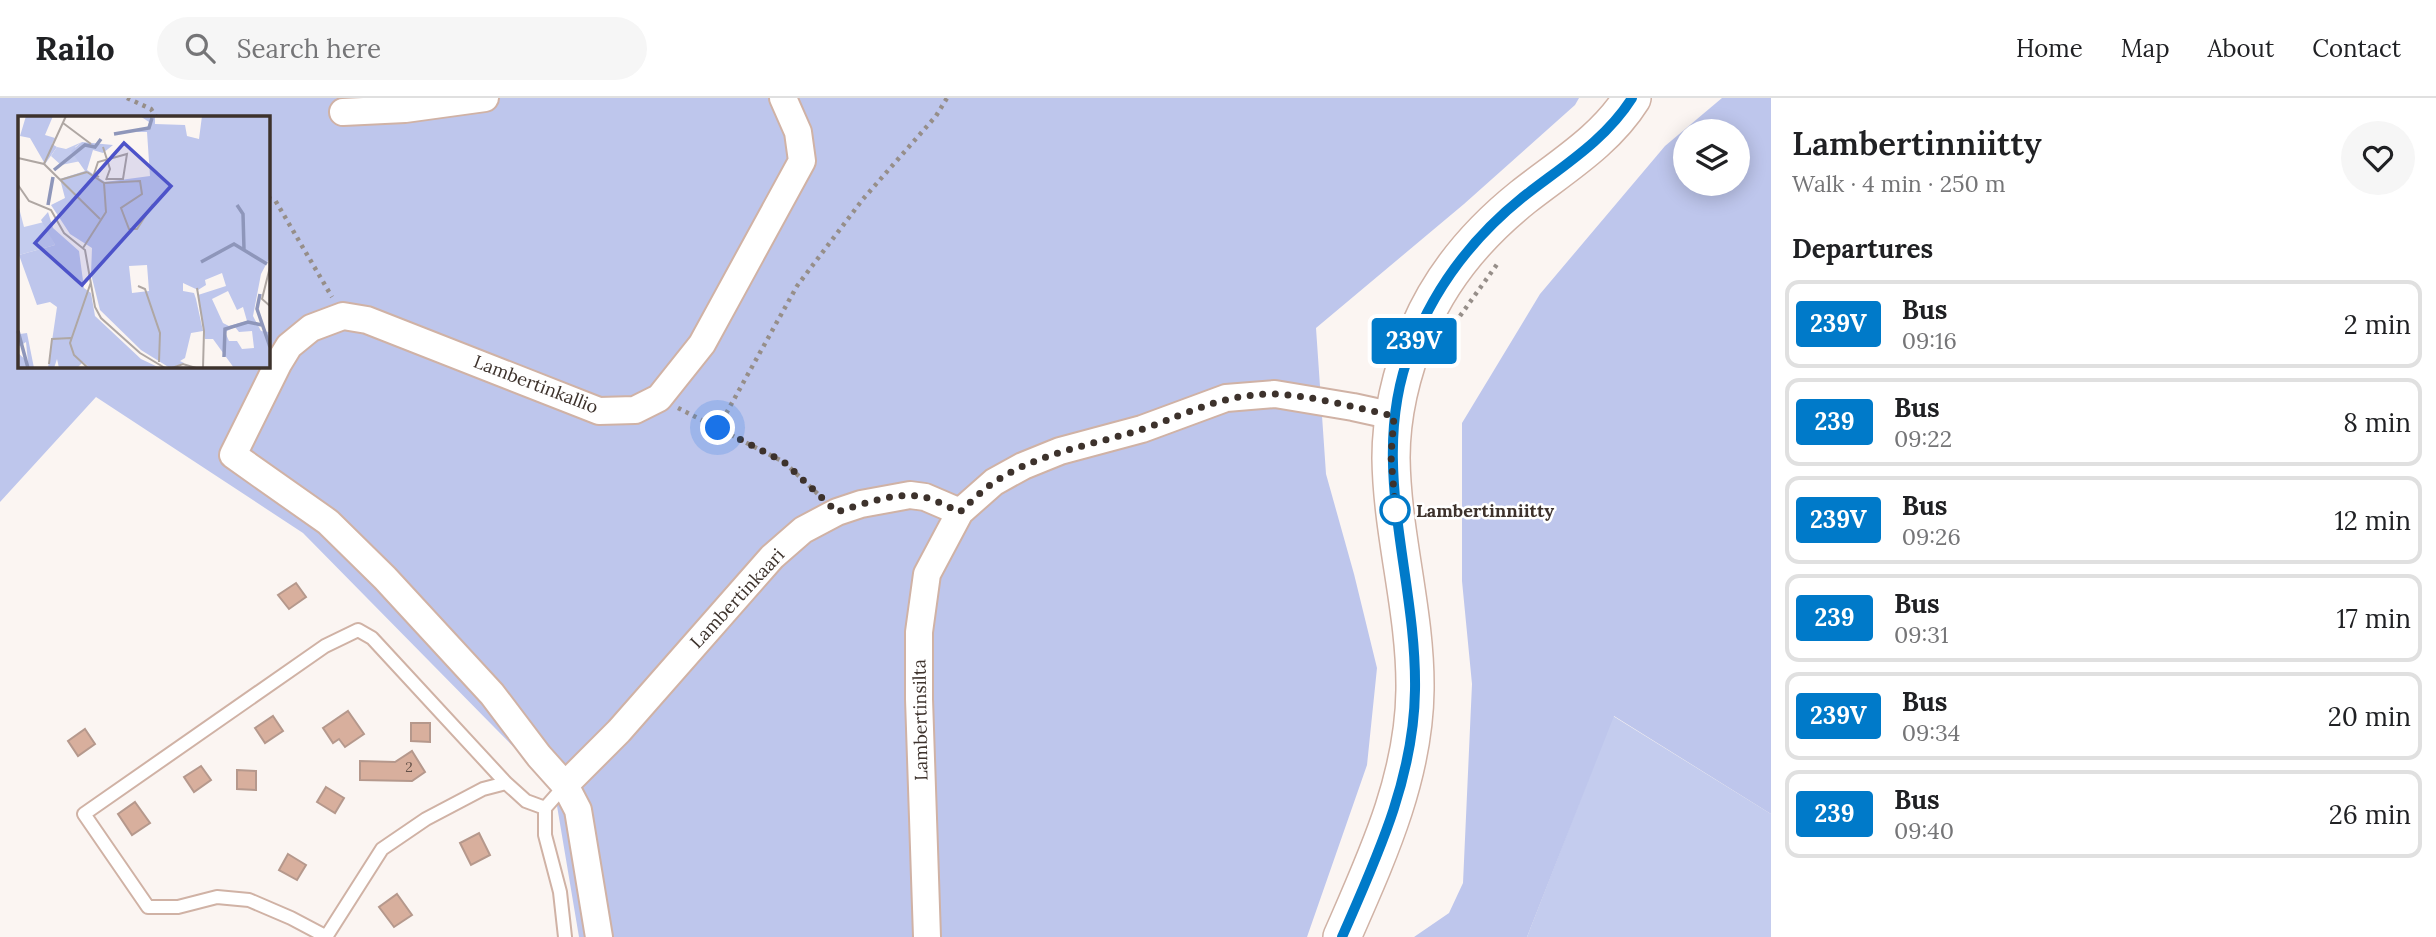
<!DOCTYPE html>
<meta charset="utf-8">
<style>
body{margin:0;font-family:Lora,serif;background:#f6f6f6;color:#202124;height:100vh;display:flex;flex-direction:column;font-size:26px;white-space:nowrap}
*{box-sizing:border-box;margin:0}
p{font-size:23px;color:#757577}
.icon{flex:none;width:38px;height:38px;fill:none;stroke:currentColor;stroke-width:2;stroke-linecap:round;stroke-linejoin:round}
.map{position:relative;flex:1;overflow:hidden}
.drawer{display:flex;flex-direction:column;background:#fff;width:665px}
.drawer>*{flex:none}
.badge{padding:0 14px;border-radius:5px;font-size:24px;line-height:46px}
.buttons{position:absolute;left:1673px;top:21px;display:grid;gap:14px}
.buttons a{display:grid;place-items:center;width:77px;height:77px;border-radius:50%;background:#fff;box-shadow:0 4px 18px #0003;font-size:35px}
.you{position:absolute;width:35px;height:35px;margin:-18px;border:5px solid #fff;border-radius:50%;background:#1a73e8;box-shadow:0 0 0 10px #1a73e833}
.map>.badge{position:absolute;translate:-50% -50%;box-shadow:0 0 0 4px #fff}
h2{padding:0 21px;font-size:26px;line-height:63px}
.round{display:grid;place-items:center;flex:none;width:74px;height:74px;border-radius:37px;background:#f6f6f6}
.overview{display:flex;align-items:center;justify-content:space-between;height:119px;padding:0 21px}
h1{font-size:33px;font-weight:600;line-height:52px}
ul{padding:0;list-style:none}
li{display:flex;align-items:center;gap:21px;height:88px;margin:0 14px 10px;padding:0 7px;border:4px solid #e0e0e0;border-radius:14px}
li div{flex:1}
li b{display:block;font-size:26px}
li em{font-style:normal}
li .badge{min-width:77px;font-weight:700;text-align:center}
header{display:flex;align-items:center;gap:42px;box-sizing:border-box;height:98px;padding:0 35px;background:#fff;border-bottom:2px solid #e0e0e0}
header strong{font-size:33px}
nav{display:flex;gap:38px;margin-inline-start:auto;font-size:24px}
.search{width:490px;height:63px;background:#f6f6f6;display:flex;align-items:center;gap:18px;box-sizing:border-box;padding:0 24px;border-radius:38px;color:#757577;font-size:26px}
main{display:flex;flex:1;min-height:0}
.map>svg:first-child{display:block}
.green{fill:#c4ccee}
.forest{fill:#bec6ec;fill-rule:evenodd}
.building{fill:#d8af9d;stroke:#b5988c;stroke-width:2}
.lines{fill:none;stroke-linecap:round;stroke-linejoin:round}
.lane-casing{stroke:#d0b2a5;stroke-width:16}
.street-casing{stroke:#d0b2a5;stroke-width:30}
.secondary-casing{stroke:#d0b2a5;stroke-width:40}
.path{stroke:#968e89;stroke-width:4.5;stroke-dasharray:3.5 5;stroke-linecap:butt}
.lane{stroke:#fff;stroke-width:12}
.street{stroke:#fff;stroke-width:26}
.secondary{stroke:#fff;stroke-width:37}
.line-casing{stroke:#fff;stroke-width:16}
.line{stroke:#007ac9;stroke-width:10}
.walk{stroke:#3d322c;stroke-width:7;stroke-dasharray:0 12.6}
.stop-dot{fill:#fff;stroke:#007ac9;stroke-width:3.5}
.labels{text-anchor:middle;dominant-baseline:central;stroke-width:5;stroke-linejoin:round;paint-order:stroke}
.number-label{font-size:14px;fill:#645148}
.street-label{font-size:18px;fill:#3d322c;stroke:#fff}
.stop-label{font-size:18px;font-weight:bold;fill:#3d322c;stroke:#fff;text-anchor:start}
.inset-river{fill:none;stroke:#8e96ba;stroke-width:3.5}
.inset-road{fill:none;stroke:#afa7a3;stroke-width:2}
.view{fill:#4d53c9;fill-opacity:0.15;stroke:#4d53c9;stroke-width:3.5}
.inset-edge{fill:none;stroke:#3d322c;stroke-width:3.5}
</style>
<header>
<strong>Railo</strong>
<div class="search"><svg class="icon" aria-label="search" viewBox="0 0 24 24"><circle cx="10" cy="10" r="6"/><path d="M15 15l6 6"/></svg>Search here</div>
<nav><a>Home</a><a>Map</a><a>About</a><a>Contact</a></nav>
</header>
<main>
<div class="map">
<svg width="1771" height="839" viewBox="0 0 1771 839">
<rect width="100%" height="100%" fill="#fbf5f2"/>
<path class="green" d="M1613,618l158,98v123h-244z"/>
<path class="forest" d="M0,0h1579l-4,7 -111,99 -148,124 10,146 28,100 23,94 -10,97 -60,172h-728l-25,-149 -251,-255 -207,-136 -96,105zM19,19h249v249h-249z
M1722,0h49v716l-157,-98 -87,221h-113l35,-24 14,-30 9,-199 -10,-103v-158l78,-129 125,-148zM1685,33h53v53h-53z"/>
<path class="building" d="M296,485l10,14 -17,12 -11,-14z
M348,613l16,23 -19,13 -6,-8 -6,4 -10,-15z
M273,618l10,15 -18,12 -10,-15z
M411,625h19v19l-19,-1z
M85,631l10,15 -17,12 -10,-15z
M412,653l13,21 -13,9 -52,-1v-19l35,1z
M201,668l10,14 -17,12 -10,-15z
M237,672l19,1v19l-19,-1z
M326,689l18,11 -9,15 -18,-11z
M135,704l15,21 -18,12 -14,-21z
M479,735l11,22 -19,10 -11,-22z
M288,756l18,11 -9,15 -18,-10z
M397,796l15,21 -18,12 -15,-20z"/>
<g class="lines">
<defs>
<path id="lane" d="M326,839l56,-88 44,-30 57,-30 23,-6 20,18 19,7
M327,839l-36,-19 -42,-18 -32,-3 -39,10h-30l-64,-93 241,-168 33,-16 14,8 134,145
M565,839l-5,-45 -15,-57v-27l15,-17 8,1"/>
<path id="street" d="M343,14l62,-3 80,-11
M565,687l54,-54 153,-174 31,-27 34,-18 24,-8 49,-9 15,2 35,15
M599,839l-21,-127 -13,-25 -26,-29 -47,-62 -107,-116 -57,-56 -95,-67 45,-91 11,-18 22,-18 32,-12 24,4 232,91 36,-1 24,-12 43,-54 100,-183 -4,-29 -15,-34
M927,839l-8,-238v-67l8,-58 33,-62 34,-30 29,-16 37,-15 82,-22 84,-31 49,-4 78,13 41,9"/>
<path id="secondary" d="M1342,839c35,-80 72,-159 73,-247 1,-78 -23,-154 -24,-232 0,-44 11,-88 28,-129 22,-52 59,-96 104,-132 38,-30 82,-56 109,-99"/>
</defs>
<use href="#lane" class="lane-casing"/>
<use href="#street" class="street-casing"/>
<use href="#secondary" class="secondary-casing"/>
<path class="path" d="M127,0l24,11 5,8
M268,100l7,2 57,97
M1460,218l38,-53
M678,310l106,54 37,35
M718,330l79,-142 66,-87 73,-83 11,-18"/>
<use href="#lane" class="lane"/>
<use href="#street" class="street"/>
<use href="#secondary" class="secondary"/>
</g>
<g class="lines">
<defs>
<path id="line" d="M1342,839c35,-80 72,-159 73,-247 2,-115 -48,-228 -4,-341 23,-61 61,-111 112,-152 38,-30 82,-56 109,-99"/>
</defs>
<use href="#line" class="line-casing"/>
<use href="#line" class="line"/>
<path class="walk" d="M718,330l66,34 53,50c26,-8 60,-21 87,-15 12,3 24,10 36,15 11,-10 23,-23 36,-31 46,-30 99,-36 150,-53 44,-16 79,-34 127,-34 37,1 85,14 121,22l-3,40 5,61 -1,-7"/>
</g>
<circle class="stop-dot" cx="1395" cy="412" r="14"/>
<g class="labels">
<g class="number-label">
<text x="409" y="669">2</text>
</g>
<g class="street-label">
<text transform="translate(536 286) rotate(21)">Lambertinkallio</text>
<text transform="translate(737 500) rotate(-47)">Lambertinkaari</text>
<text transform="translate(920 622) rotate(-91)">Lambertinsilta</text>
</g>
<g class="stop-label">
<text x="1416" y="412">Lambertinniitty</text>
</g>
</g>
<g transform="translate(18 18)">
<rect width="252" height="252" fill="#fbf5f2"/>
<path d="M64,26l-7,5 6,14 -20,4 -10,-9 6,-9 9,2zM0,88l6,23 20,-5 11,23 -36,10z" fill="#c4ccee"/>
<path d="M8,0h27l-8,19 10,3 -3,6 5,3 -12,17 -15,-26 -10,-2zM122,0h15v8l30,1 2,11 12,3 3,-23h68v141l-9,17 -8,42 8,15 8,1 1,36h-36l-21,-29h-8l-7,-44 28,-9 -4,-13 -17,7 1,5 -8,5 -15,-7v8l11,2 2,6 7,32 -12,2 -6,25 -5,3 4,2 -14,5 -29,-18 -41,-40 -9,-36 1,-26 -22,-14 -19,-29 14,-7 -5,-19 25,-8 -14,-20 11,-9 31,3 -10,8 -10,-3 -6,20 18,12 45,-6 -3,-44h-12l12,-4 2,-6zM129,149l2,26 -17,2 -3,-27zM210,175l9,19 6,-3 4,14 -18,5 -6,-3 -11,-24zM217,211l4,5 13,-1 2,17 -12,1 -5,-8h-8l-4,-9zM30,96l5,16 26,23 5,37 7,5 4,23 46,43 19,9h-70l-7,-6 -6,6h-18l-2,-9 -3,9h-6l9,-61 -7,-5 -13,3 -18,-50 36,-10 -14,-25zM9,217l7,35h-16v-15l10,9 -2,-20 -8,5 2,-13z" fill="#bec6ec" fill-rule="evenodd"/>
<path class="inset-river" d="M96,18l35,-6 3,-10M36,54l31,-25 10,2 6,-8M30,89l5,-28M219,89l6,9 1,35M183,146l33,-18 33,20M242,178l-3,15 13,38M0,215l10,37M206,241l1,-28 23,-7 14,3"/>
<path class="inset-road" d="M45,7l28,21M85,31l7,22 -4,11M0,42l26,6 56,55M26,48l22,-48M69,56l17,11 36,-2 2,13 -21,14 8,21h8l16,-25M81,61l-5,-3 4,-12 29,-8 -4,25h-16M42,64l27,-8M0,69l11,16 22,9 13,23 21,17 10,57 6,11 39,35 25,15M65,132l23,-36 -2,-29M252,151l-8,32 8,7M120,170l7,3 15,44 -1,29M179,172l7,43 -1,37M31,248l3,-25 19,-1M70,252l-14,-13 -4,-12 21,-61M154,252l11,-4 13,4"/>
<path class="view" d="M106,27l47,43 -89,99 -47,-42z"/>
<rect width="252" height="252" class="inset-edge"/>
</g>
</svg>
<div class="buttons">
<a><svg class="icon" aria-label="layers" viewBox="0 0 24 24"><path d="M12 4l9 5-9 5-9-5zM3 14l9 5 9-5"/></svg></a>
</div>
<div class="you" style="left:718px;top:330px"></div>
<b class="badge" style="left:1414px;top:243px;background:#007ac9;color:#fff">239V</b>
</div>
<section class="drawer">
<div class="overview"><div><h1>Lambertinniitty</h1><p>Walk · 4 min · 250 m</p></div><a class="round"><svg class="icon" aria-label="heart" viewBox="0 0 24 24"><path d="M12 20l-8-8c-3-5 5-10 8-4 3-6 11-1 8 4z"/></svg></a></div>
<h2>Departures</h2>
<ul>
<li><span class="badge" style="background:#007ac9;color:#fff">239V</span><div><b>Bus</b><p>09:16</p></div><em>2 min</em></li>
<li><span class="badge" style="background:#007ac9;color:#fff">239</span><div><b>Bus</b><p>09:22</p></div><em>8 min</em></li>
<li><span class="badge" style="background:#007ac9;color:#fff">239V</span><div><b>Bus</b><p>09:26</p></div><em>12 min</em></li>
<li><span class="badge" style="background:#007ac9;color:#fff">239</span><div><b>Bus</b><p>09:31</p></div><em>17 min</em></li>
<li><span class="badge" style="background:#007ac9;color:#fff">239V</span><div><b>Bus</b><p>09:34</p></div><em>20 min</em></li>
<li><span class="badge" style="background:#007ac9;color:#fff">239</span><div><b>Bus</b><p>09:40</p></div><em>26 min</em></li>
</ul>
</section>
</main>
